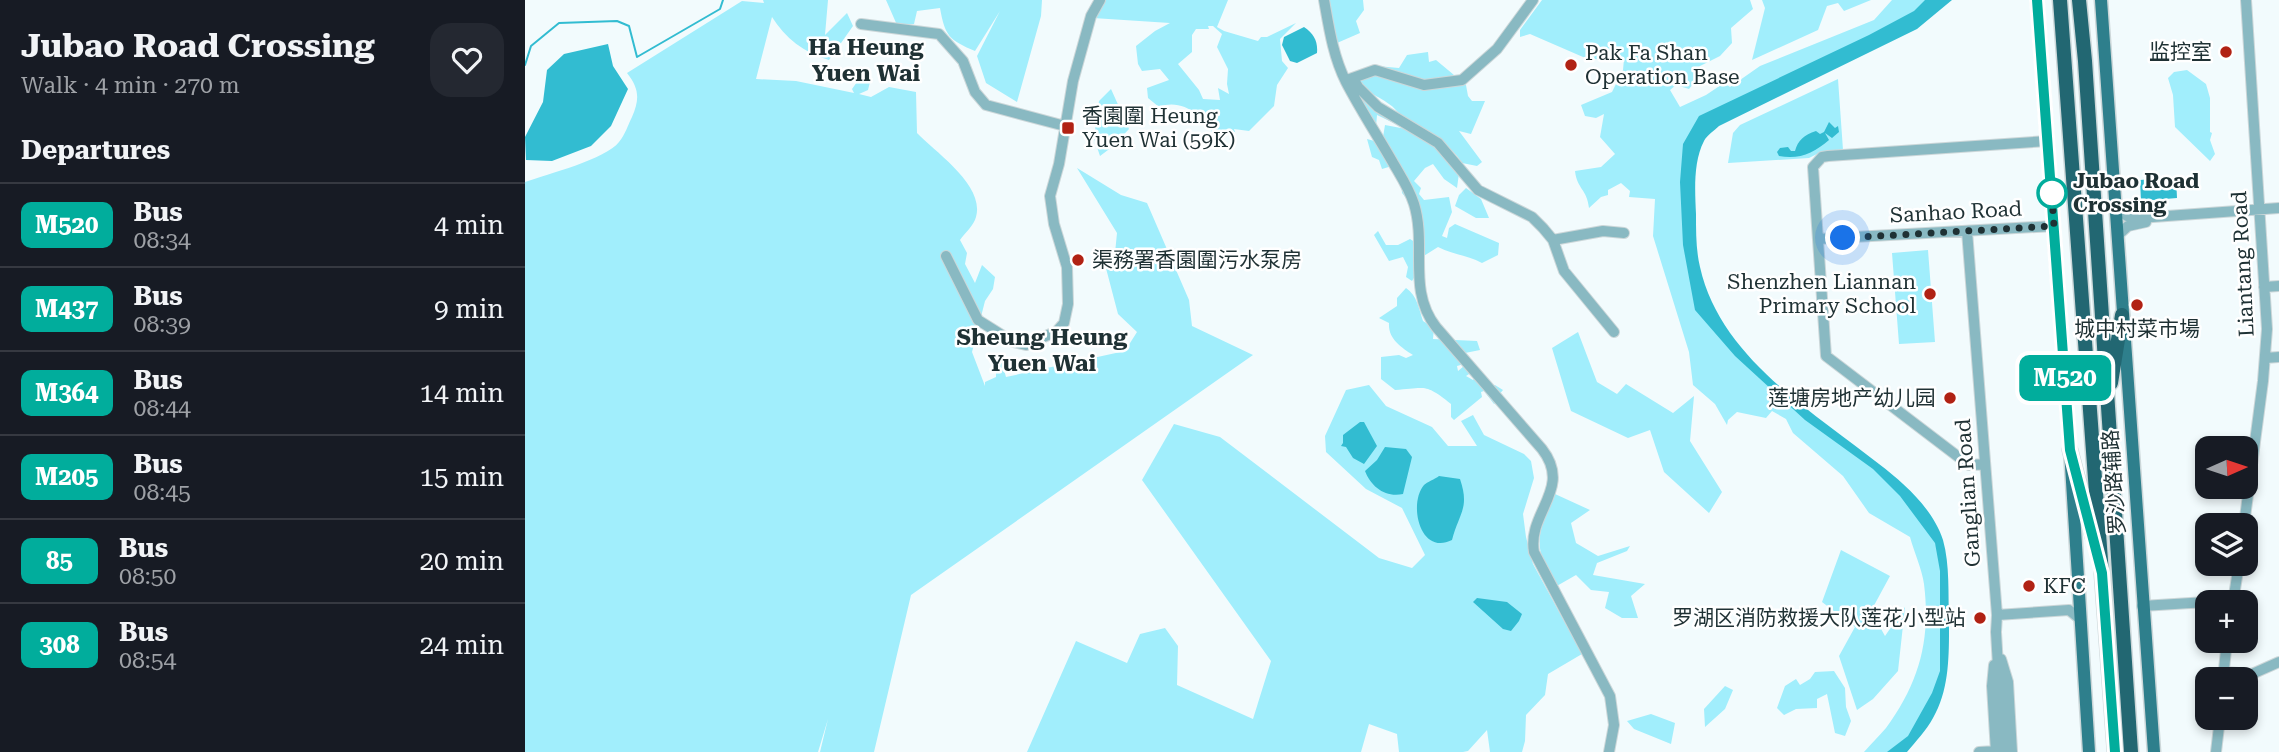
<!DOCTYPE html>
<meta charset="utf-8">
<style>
body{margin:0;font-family:"Roboto Serif","Noto Sans SC",serif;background:#242831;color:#f1f3f6;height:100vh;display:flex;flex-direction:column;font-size:26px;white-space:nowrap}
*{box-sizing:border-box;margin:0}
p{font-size:23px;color:#9ea1a6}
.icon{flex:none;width:38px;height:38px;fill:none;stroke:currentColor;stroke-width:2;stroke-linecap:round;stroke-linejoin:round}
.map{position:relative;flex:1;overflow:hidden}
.sheet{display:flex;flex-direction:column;background:#171b24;width:525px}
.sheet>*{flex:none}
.badge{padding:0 14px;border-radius:10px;font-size:24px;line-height:46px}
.needle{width:46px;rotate:87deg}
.buttons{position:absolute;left:1670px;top:436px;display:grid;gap:14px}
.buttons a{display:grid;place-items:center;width:63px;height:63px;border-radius:14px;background:#171b24;box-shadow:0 4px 10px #0003;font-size:35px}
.you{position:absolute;width:35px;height:35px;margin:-18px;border:5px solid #fff;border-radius:50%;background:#1a73e8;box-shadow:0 0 0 10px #1a73e833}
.map>.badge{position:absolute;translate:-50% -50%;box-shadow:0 0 0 4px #fff}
h2{padding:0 21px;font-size:26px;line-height:63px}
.round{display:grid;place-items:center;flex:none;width:74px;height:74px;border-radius:21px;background:#242831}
.overview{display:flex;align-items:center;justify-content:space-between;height:119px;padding:0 21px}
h1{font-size:33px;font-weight:700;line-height:52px}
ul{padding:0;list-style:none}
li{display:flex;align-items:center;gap:21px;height:84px;padding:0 21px;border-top:2px solid #363941}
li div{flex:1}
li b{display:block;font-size:26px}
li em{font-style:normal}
li .badge{min-width:77px;font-weight:700;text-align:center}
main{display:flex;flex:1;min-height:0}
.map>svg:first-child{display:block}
.green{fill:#a1eefc;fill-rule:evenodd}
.water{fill:#32bcd1}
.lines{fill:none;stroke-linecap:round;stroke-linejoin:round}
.stream{stroke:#32bcd1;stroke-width:2}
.minor-casing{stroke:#ccd7d9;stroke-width:12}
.major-casing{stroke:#ccd7d9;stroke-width:15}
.highway-casing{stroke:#ccd7d9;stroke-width:17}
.minor{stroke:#89b9c2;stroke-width:10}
.major{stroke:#2e7f8c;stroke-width:12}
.highway{stroke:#226772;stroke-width:14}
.line-casing{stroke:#fff;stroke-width:16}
.line{stroke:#01ad9c;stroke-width:10}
.walk{stroke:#1f3134;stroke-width:7;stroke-dasharray:0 12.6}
.poi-dot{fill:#b12214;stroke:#fff;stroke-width:2.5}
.stop-dot{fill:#fff;stroke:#01ad9c;stroke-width:3.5}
.labels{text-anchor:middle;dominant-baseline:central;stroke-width:5;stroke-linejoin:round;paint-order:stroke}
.poi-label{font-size:21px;fill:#1f3134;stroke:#fff;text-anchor:end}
.stop-label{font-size:21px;font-weight:bold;fill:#1f3134;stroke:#fff;text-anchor:start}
.street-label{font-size:21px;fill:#1f3134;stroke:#fff}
.neighbourhood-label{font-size:23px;font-weight:bold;fill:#1f3134;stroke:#fff}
</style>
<main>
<section class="sheet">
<div class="overview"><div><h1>Jubao Road Crossing</h1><p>Walk · 4 min · 270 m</p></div><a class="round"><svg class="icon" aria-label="heart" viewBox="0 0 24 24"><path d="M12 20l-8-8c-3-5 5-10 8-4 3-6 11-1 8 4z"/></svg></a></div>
<h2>Departures</h2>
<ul>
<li><span class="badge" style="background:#01ad9c;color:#fff">M520</span><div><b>Bus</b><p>08:34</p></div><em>4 min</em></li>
<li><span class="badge" style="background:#01ad9c;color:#fff">M437</span><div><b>Bus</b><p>08:39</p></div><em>9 min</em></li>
<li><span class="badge" style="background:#01ad9c;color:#fff">M364</span><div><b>Bus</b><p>08:44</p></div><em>14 min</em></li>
<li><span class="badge" style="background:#01ad9c;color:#fff">M205</span><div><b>Bus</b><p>08:45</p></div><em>15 min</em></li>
<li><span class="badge" style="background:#01ad9c;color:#fff">85</span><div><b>Bus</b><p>08:50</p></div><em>20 min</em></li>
<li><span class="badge" style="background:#01ad9c;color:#fff">308</span><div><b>Bus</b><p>08:54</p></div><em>24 min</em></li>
</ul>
</section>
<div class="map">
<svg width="1754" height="752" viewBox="0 0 1754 752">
<rect width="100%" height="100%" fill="#f2fbfd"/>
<path class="green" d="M238,0h65l-3,35 22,-22 6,13 -24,34c-25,-7 -44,-22 -57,-43l-16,62 40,2 58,12 -2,-4 5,-7h13l-2,8 -9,4 12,3 18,-10 27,5 1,41c19,20 68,52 59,84 -2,8 -11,16 -16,23l7,13 -2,11 10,19 7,-18 13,12 -2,12 -8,12 -13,51 13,34v-4l11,-5v-17l6,3 4,14 119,-26 12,-19 -19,-18 -16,-61h13l2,-20 -40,-65 44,27 26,8 42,97 3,26 61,29 -342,240 -37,157h-54l8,-33 -10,33h-293v-570c23,-8 81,-23 94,-40 6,-7 9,-17 13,-25 8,-18 7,-29 -5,-44l115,-72 22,2z
M361,0h156l-1,16 -24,86 -31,-19 -9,-27 23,-45 -25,40c-26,-11 -30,-15 -35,-43l-23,3 -3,13 -17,1z
M578,0h125l-11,27 7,4 34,10 3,-4h6l29,-14 -16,16 2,22 6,7 -11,17 -3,21 -25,25 -15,-2 1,3 -21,4c-10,-20 -32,-38 -55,-29l-11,-9 -1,-10 22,-8 -9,-11 -18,2 -4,-7 -2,-18 19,-15 15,-8 -77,-5zM683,26h5l9,8 -5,13 11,22 -1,15 2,10 -11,-6 2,12 -17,-1 -4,-9 -21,-26 14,-12v-17l4,-6h13z
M804,0h34l1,10 -8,11 4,12 -23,10z
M1017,0h208l3,9 -22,19 1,15 -12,13 -20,10 -5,6 -2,12 -4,5 -13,-4 -6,5 10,17 26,-12 18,-12 6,4 30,-21 114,-46 18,-20h43l-15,17 -210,99 -22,35 14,159 90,95 103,76 34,41 17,57 -6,102 -24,51 -25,20h-27c7,-8 15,-16 22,-24 33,-45 45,-88 38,-144 -2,-15 -10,-32 -14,-47l-41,-24 -26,-37 -50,-43 -7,-14 -14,-8 -6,7 -29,-6 -9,8 -1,5 -12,-21 -22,-19 -4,-33 -36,-116 2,-37 -26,-2 1,-6 -9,-8 -13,7v5l-7,2 -12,11c-2,-19 -12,-19 -14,-37l26,-4 14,-13 -15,-17 4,-23 -8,4 -11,-2 -4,-11 31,-13 11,-22 1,-11 -8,-3 -7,5 -26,-4 -53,-23 -10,3v-7z
M1237,0h109l-27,11 -6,-8 -11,3 -9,24 -66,30 13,-52z
M903,52l1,10 7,-2 30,25 2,11 4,5h13l-14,33 -12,-3 23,31 -5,4 -15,-3c-13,-22 -41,-33 -61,-48 -4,-3 -7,-8 -12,-11 -11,-9 -23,-10 -30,-24l18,-14 22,2 8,-13z
M1662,70l19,14 4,14v34l2,1 -2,7 5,14 -5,7 -35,-34 -2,-32 -5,-17 6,-6z
M1313,79l5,71 -24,3 -10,5 -81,5 5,-30 7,-8z
M826,84l64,51 16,10 15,4 14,17 -3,22 -13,-9 -11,-15 -8,4 -11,13 7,7 -2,6 5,6 25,-3 3,15 -10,24 5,2 2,-10 6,-4 44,19 -1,12 -16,8c-14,-8 -29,-8 -44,-16l-19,12 -1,12 -6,10 -6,-4 2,-10 -5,-10 -14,4 -15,-26 4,-4 8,14h12l12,-6 11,7 -8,-13 2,-24 -13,-16 -1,-12 -9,-15 -10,3 -3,-9 -7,-3 -5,-18 11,3 5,-5 2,-12 21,4 -29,-14 -1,12z
M586,89l18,40 -17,18 -12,9 -6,-18 5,-37z
M941,188l15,11 8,19h-13l-21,-12 4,-11z
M1403,250l7,92 -36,2 -7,-91z
M881,288c11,7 13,21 17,33l11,7 -1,11 44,2 3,9 -15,3 -1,11 -7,2 1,5 6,-5 13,3 -11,7 7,4 6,-7 9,14 7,-2 8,5 -5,6 3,4 -7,4 -10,-13 -3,1 1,5 -28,23 -3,-3v-13c-26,-21 -25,-16 -56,-14l-14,-11v-22l18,-2 7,3 7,-3c-12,-8 -25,-16 -24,-32l-10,-5 18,-12v-8z
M1053,332l19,50 20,12 9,-10 47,29 21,-17 -4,45 32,51 -13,21 -45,-41 -14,-42 -22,8 -57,-27 -19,-63z
M844,385l17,21 46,21 16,19h29l-16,-25 12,-6 11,20 40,19 7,7 3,17 -11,36 3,23 7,27 49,90 -34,20 -3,21 -19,20 -1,26 -3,11h-32l-3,-22 -19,21 -5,1h-64l-2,-18 -28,-10 -8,28h-334l49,-111 51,22 13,-29 25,-6 13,18 -1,39 76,34 18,-58 -129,-181 32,-56 46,13 159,121 33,10 13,-13 -23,-47 -36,-19 -40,-37 -1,-16 21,-46z
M1030,494l35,16 -19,13 5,20 22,13 32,-10 -3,5 -30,12 -4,12 52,9 -14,12 7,22h-16l-17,-10 4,-16 -18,-2 -15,-15 -21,12c-22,-42 -19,-51 0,-93z
M1316,550l49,26 -19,35 14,25 20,-29 -7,64 -25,28 -16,11 -18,-54 16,-29 -33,-25z
M1309,671l11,17 1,19 5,14 -6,15 -10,-3 -8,-39 -10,5v9l-21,1 -12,6 -7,-7 8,-22 11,-7 4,6 10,-6 5,-7z
M1200,686l8,4 -8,19 -20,18 -1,-18z
M1126,714l24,9 -4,21 -37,-15 -7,-8z"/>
<path class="water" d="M1400,0h27l-35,29 -198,97c-4,4 -12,9 -15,15 -11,21 -9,51 -8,73 0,18 0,37 4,53 20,90 112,144 179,197 25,19 54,45 64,76 7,25 5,54 6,80 0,33 1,69 -16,98 -7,13 -17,23 -26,34h-20l21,-16 24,-43 8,-22v-100l-5,-28 -35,-47 -27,-27 -68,-49 -70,-64 -40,-46 -12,-65 -3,-63 3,-38 16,-28 170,-81 45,-24z
M779,27c10,7 14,14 13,26l-20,10 -7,-2 -8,-16 2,-8z
M83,44l5,22 15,23 -17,37 -20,20 -39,15 -26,-1 -1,-23 18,-35 4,-32 17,-16z
M1304,122l6,6 3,-2 1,6 -7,6 -7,-5 4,7c-15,13 -30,20 -50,16l-2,-4 3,-4 8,-1 3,4h4c3,-11 9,-16 21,-20l4,3 4,-2z
M1651,177l1,21 -36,3 -1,-21z
M835,422h4l13,24 -13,18 -11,-6 -7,-11 -5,-1 2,-3v-8z
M860,447l21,2 6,8 -9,37c-17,4 -32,-7 -38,-23l12,-11z
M914,476l21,3c10,29 -1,34 -8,61 -32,16 -44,-36 -28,-55 3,-3 11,-6 15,-9z
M952,598l30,4 15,12 -3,7 -8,10 -8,-2 -30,-27z"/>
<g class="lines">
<path class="stream" d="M0,65l6,-19 28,-23 58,-2 12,5 8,31 83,-48 3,-9"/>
<defs>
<path id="minor" d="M799,0c5,28 9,56 22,82 14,27 31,53 46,79 8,14 17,27 22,43 13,42 -7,86 22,123l106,122c31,40 -15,63 -8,103l76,144 4,29 -5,27
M336,24l78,10 24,27 12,31 11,13 79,21
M828,78l5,9 20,20 60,36 40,47 54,27 11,11 10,12 11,31 50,61
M822,80l28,-10 49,15 38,-5 35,-31 36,-49
M1590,205l12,11 12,2 140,-10
M1442,231l30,384 -1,17 7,120
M1592,236l11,-10 18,-4
M1293,239l236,-13
M1028,240l50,-9 21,2
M421,256l32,64 35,22 13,3 31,-14 7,-8 4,-19 -1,-37 -13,-43 -4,-28 9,-32 14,-83 18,-65 9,-16
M1739,287l15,-1
M1740,358l14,-1
M1460,464l-16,1 -143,-109 -13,-189 9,-10 6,-1 220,-15
M1719,525l19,-144 4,-52 -21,-329
M1683,602l25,-2
M1708,602l6,-38
M1617,606l65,-4
M1472,615l72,-5 11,9
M1476,659l7,23 4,70
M1469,665l-2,21 4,66
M1699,672l28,2 27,-12
M1698,679l4,-39
M1454,752l17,-1
M1691,752l4,-34"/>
<path id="major" d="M1512,0l33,450 19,302
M1576,0l53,752"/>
<path id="highway" d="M1535,0l55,752
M1554,0l6,61 46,691
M1586,383l11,-68
M1545,450l23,87"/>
</defs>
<use href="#minor" class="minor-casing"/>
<use href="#major" class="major-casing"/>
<use href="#highway" class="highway-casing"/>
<use href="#minor" class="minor"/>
<use href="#major" class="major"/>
<use href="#highway" class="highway"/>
</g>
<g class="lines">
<defs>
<path id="line" d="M1512,0l33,450 32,123 13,179"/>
</defs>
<use href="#line" class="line-casing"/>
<use href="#line" class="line"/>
<path class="walk" d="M1318,238l211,-12 -3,-43 1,10"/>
</g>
<g class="poi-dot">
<circle cx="1701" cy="52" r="7"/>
<circle cx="1046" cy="65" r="7"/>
<rect x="536" y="121" width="14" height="14" rx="3.5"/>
<circle cx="553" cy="260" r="7"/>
<circle cx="1405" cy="294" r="7"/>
<circle cx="1612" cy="305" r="7"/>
<circle cx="1425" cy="398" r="7"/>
<circle cx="1504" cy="586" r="7"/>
<circle cx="1455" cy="618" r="7"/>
</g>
<circle class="stop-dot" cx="1527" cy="193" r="14"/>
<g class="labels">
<g class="poi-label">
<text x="1687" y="52">监控室</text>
<text x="1060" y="53" text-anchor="start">Pak Fa Shan<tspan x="1060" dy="24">Operation Base</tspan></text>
<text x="557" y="116" text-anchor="start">香園圍 Heung<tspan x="557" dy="24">Yuen Wai (59K)</tspan></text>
<text x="567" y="260" text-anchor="start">渠務署香園圍污水泵房</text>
<text x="1391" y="282">Shenzhen Liannan<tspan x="1391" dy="24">Primary School</tspan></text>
<text x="1612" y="329" text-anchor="middle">城中村菜市場</text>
<text x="1411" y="398">莲塘房地产幼儿园</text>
<text x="1518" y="586" text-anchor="start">KFC</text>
<text x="1441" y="618">罗湖区消防救援大队莲花小型站</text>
</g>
<g class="stop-label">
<text x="1548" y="181">Jubao Road<tspan x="1548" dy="24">Crossing</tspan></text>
</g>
<g class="street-label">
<text transform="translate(1431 212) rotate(-3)">Sanhao Road</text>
<text transform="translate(1718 264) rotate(-93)">Liantang Road</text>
<text transform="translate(1589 482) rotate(-94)">罗沙路辅路</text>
<text transform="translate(1443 493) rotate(-94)">Ganglian Road</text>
</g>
<g class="neighbourhood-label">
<text x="341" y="47">Ha Heung<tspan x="341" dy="26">Yuen Wai</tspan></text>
<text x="517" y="337">Sheung Heung<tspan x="517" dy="26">Yuen Wai</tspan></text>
</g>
</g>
</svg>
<div class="buttons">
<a><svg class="needle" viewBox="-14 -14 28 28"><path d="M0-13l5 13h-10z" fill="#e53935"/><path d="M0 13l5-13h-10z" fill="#9ea1a6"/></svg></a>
<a><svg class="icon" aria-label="layers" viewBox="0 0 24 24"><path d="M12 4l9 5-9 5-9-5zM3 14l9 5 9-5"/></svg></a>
<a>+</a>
<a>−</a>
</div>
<div class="you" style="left:1318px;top:238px"></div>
<b class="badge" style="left:1540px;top:378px;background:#01ad9c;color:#fff">M520</b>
</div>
</main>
